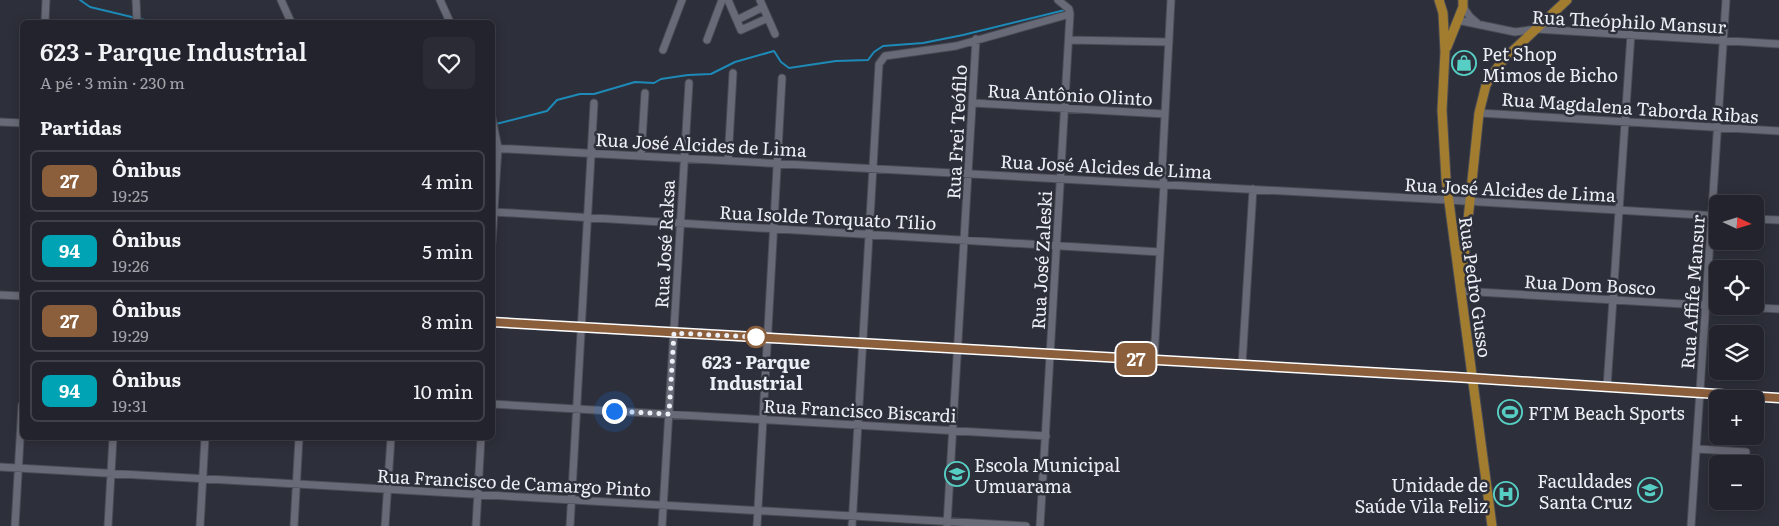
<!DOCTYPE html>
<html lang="pt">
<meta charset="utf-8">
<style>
body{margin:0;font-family:Literata,serif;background:#2a2b34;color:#f1f3f6;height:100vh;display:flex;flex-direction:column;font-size:19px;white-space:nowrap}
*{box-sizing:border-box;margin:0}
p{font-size:16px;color:#a2a4a9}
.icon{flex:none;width:28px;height:28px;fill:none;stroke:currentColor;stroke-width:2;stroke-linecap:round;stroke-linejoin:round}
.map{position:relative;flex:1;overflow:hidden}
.panel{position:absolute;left:20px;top:20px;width:475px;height:420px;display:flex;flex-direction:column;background:#22232c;border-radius:8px;box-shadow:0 2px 12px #0003,0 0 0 1px #3f4048}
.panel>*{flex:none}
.badge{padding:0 10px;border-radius:8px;font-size:18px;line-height:32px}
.needle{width:32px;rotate:94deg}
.buttons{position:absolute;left:1709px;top:195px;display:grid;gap:10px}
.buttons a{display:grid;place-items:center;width:55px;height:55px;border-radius:8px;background:#22232c;box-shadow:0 2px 12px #0003,0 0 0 1px #3f4048;font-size:25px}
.you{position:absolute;width:25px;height:25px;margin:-12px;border:4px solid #fff;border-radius:50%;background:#1a73e8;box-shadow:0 0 0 8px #1a73e833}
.map>.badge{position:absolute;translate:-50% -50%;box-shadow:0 0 0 2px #fff}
h2{padding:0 20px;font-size:19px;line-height:45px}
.round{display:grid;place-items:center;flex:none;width:52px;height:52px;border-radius:8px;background:#2a2b34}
.overview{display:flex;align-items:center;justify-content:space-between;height:85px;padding:0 20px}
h1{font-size:24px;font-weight:600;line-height:38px}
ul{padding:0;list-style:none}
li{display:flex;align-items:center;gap:15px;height:62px;margin:0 10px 8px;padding:0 10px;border:2px solid #3f4048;border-radius:8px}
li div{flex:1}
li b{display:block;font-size:19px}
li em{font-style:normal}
li .badge{min-width:55px;font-weight:700;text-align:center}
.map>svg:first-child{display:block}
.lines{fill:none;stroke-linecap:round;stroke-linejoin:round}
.stream{stroke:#1d8ab8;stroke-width:2}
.minor-casing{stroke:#494b54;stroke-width:9}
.major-casing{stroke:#494b54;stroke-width:11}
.minor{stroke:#686b77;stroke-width:7}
.major{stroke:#a27d30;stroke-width:9}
.line-casing{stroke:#fff;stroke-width:11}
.line{stroke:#8b5e3c;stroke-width:8}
.walk{stroke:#edeff6;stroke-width:5;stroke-dasharray:0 9}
.stop-dot{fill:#fff;stroke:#8b5e3c;stroke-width:2.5}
.labels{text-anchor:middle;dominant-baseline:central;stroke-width:5;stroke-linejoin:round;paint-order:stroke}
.street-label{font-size:18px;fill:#edeff6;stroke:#2d2f3a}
.poi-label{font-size:18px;fill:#edeff6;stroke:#2d2f3a;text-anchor:start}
.stop-label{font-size:18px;font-weight:bold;fill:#edeff6;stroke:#2d2f3a}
</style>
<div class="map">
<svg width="1779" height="526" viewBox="0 0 1779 526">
<rect width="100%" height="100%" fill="#2d2f3a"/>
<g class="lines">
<path class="stream" d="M80,0l10,7 46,11
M140,19l15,3
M496,124l51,-13 10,-11 23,-6h14l41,-12 19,1 7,-4 27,-4 23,-1 24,-12 39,-11 7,11 8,6 47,-7 32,-1 6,-8 9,-6 40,-3 40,-8 102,-25"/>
<defs>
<path id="minor" d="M136,0l1,22
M281,0l10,22
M440,0l10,22
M728,0l13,30 27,-12
M760,0l15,34
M1463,7l7,10 7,6
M737,20l26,-13
M1457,20l58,12 21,-3 243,15
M45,22l1,-22
M707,40l15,-40
M1069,40l100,2
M663,50l19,-50
M973,103l192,11
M1479,113l300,18
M492,118l6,30 -6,94
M0,122l22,1
M492,148l956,52 270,16
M641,156l4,-63
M728,161l5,-88
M494,212l666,40
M1755,219l24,1
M1460,291l258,15
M0,295l22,1
M1724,306l55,3
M492,323l945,53 342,22
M1154,360l10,-176 -2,-13 9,-171
M1242,365l11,-176
M1607,387l24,-353
M492,404l554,32
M1697,449l49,3
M0,467l1026,59
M947,525l29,-486
M15,526l7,-121
M108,526l5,-88
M200,526l5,-88
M294,526l5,-88
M385,526l6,-88
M476,526l5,-88
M570,526l24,-423
M662,526l27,-443
M757,526l25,-448
M852,526l27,-462 6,-8 71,-10 114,-32
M1040,526l30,-512 -1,-5 -11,-9
M1691,526l35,-526"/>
<path id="major" d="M1439,0l4,13 2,39 -3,58 4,69 46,347
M1447,47l16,-40v-7
M1462,278l17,-165 7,-28 5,-9 13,-17 63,-59"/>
</defs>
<use href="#minor" class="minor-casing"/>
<use href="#major" class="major-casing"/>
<use href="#minor" class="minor"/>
<use href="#major" class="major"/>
</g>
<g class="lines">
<defs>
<path id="line" d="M492,322l962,55 325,21"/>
</defs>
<use href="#line" class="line-casing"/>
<use href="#line" class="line"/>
<path class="walk" d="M614,411l55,3 5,-81 82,4"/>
</g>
<defs>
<symbol id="shop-ring" viewBox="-11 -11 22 22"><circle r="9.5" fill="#2d2f3a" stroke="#56cec3" stroke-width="1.5"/><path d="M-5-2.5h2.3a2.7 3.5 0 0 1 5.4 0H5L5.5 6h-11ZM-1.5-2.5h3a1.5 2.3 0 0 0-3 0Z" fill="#56cec3"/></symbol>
<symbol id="stadium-ring" viewBox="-11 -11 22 22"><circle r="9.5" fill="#2d2f3a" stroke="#56cec3" stroke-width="1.5"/><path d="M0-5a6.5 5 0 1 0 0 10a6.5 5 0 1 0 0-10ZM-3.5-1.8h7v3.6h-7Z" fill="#56cec3"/></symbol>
<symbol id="school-ring" viewBox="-11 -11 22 22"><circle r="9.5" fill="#2d2f3a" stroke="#56cec3" stroke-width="1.5"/><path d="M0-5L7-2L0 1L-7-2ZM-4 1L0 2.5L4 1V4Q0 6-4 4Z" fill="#56cec3"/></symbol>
<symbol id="university-ring" viewBox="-11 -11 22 22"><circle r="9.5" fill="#2d2f3a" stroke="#56cec3" stroke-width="1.5"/><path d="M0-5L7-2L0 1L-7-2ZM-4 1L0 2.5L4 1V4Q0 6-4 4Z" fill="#56cec3"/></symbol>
<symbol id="hospital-ring" viewBox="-11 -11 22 22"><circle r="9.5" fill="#2d2f3a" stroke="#56cec3" stroke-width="1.5"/><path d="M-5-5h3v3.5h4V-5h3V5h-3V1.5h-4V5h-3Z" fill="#56cec3"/></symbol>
</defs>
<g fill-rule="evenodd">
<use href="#shop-ring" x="1450" y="49" width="28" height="28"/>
<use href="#stadium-ring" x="1496" y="398" width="28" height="28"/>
<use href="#school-ring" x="943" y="460" width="28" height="28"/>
<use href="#university-ring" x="1636" y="476" width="28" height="28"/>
<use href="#hospital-ring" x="1492" y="480" width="28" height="28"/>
</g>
<circle class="stop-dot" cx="756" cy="337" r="10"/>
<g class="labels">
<g class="street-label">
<text transform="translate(1629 21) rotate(3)">Rua Theóphilo Mansur</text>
<text transform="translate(1070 94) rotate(3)">Rua Antônio Olinto</text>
<text transform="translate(1630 107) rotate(4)">Rua Magdalena Taborda Ribas</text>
<text transform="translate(956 132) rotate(-87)">Rua Frei Teófilo</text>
<text transform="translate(701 144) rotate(3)">Rua José Alcides de Lima</text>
<text transform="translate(1106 166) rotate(3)">Rua José Alcides de Lima</text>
<text transform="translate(1510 189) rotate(3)">Rua José Alcides de Lima</text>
<text transform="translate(828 217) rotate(3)">Rua Isolde Torquato Tílio</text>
<text transform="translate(664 244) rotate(-87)">Rua José Raksa</text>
<text transform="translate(1041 260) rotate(-87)">Rua José Zaleski</text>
<text transform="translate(1590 284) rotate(3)">Rua Dom Bosco</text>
<text transform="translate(1476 287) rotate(82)">Rua Pedro Gusso</text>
<text transform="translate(1692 292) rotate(-86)">Rua Affife Mansur</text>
<text transform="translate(860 410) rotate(3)">Rua Francisco Biscardi</text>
<text transform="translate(514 482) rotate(3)">Rua Francisco de Camargo Pinto</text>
</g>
<g class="poi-label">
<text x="1482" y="53">Pet Shop<tspan x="1482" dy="21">Mimos de Bicho</tspan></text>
<text x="1528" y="412">FTM Beach Sports</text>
<text x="974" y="464">Escola Municipal<tspan x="974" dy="21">Umuarama</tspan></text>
<text x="1632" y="480" text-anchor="end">Faculdades<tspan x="1632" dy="21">Santa Cruz</tspan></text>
<text x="1488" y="484" text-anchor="end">Unidade de<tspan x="1488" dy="21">Saúde Vila Feliz</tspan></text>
</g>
<g class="stop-label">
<text x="756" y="361">623 - Parque<tspan x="756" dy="21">Industrial</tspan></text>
</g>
</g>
</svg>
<div class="buttons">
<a><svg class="needle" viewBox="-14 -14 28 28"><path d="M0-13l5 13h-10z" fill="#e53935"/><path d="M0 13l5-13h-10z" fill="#a2a4a9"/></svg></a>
<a><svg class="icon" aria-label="locate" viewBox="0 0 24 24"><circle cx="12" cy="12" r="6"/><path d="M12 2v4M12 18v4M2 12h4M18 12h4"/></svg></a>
<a><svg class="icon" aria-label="layers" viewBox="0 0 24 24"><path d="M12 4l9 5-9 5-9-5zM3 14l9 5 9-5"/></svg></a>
<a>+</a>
<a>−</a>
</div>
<div class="you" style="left:614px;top:411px"></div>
<b class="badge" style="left:1136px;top:359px;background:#8b5e3c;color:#fff">27</b>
<section class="panel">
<div class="overview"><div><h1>623 - Parque Industrial</h1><p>A pé · 3 min · 230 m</p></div><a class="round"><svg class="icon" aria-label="heart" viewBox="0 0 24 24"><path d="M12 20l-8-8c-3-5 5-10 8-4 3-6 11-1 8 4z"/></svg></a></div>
<h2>Partidas</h2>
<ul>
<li><span class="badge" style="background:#8b5e3c;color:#fff">27</span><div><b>Ônibus</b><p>19:25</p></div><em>4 min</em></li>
<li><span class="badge" style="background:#00a3b4;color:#fff">94</span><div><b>Ônibus</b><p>19:26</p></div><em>5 min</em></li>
<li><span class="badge" style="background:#8b5e3c;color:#fff">27</span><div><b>Ônibus</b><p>19:29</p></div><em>8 min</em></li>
<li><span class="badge" style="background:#00a3b4;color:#fff">94</span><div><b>Ônibus</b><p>19:31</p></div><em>10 min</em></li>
</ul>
</section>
</div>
